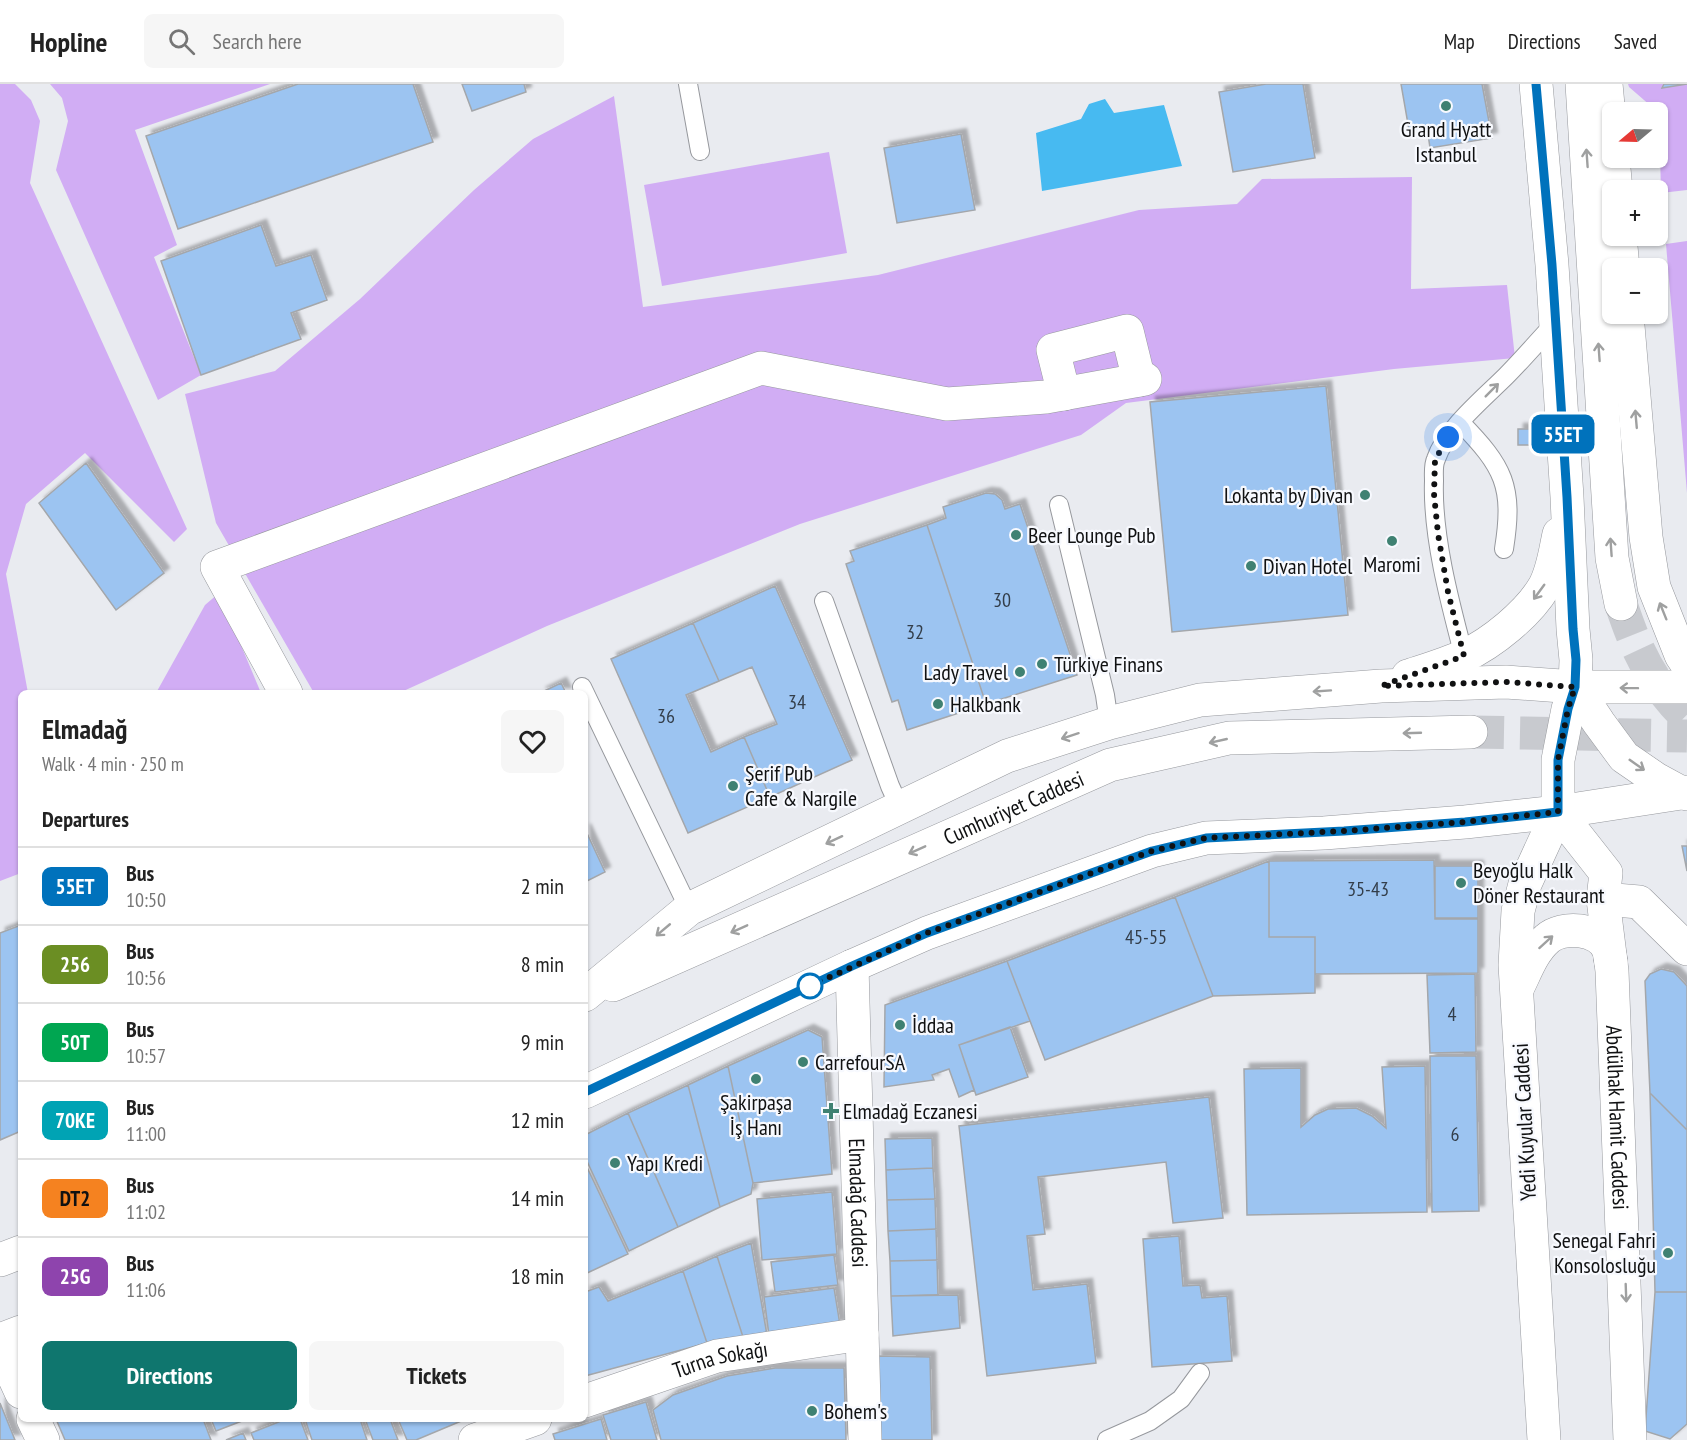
<!DOCTYPE html>
<meta charset="utf-8">
<style>
body{margin:0;font-family:"PT Sans Narrow",sans-serif;background:#f6f6f6;color:#222;height:100vh;display:flex;flex-direction:column;font-size:22px;white-space:nowrap}
*{box-sizing:border-box;margin:0}
p{font-size:20px;color:#767676}
.icon{flex:none;width:33px;height:33px;fill:none;stroke:currentColor;stroke-width:2;stroke-linecap:round;stroke-linejoin:round}
.map{position:relative;flex:1;overflow:hidden}
.sheet{position:absolute;left:18px;top:606px;width:570px;height:732px;display:flex;flex-direction:column;background:#fff;border-radius:9px;box-shadow:0 2px 4px #0004}
.sheet>*{flex:none}
.badge{padding:0 12px;border-radius:9px;font-size:21px;line-height:39px}
.needle{width:39px;rotate:251deg}
.buttons{position:absolute;left:1602px;top:18px;display:grid;gap:12px}
.buttons a{display:grid;place-items:center;width:66px;height:66px;border-radius:9px;background:#fff;box-shadow:0 2px 4px #0004;font-size:30px}
.you{position:absolute;width:30px;height:30px;margin:-15px;border:4px solid #fff;border-radius:50%;background:#1a73e8;box-shadow:0 0 0 9px #1a73e833}
.map>.badge{position:absolute;translate:-50% -50%;box-shadow:0 0 0 3px #fff}
h2{padding:0 24px;font-size:22px;line-height:54px}
.round{display:grid;place-items:center;flex:none;width:63px;height:63px;border-radius:9px;background:#f6f6f6}
.head{display:flex;align-items:center;justify-content:space-between;height:102px;padding:0 24px}
h1{font-size:28px;font-weight:800;line-height:45px}
.primary-button{display:flex;gap:12px;margin-top:auto;padding:12px 24px}
.primary-button a{flex:1;height:69px;border-radius:9px;background:#0f766e;color:#fff;font-size:24px;font-weight:800;line-height:69px;text-align:center}
.primary-button a+a{background:#f6f6f6;color:#222}
ul{padding:0;list-style:none}
li{display:flex;align-items:center;gap:18px;height:78px;padding:0 24px;border-top:2px solid #e0e0e0}
li div{flex:1}
li b{display:block;font-size:22px}
li em{font-style:normal}
li .badge{min-width:66px;font-weight:700;text-align:center}
header{display:flex;align-items:center;gap:36px;box-sizing:border-box;height:84px;padding:0 30px;background:#fff;border-bottom:2px solid #e0e0e0}
header strong{font-size:28px}
nav{display:flex;gap:33px;margin-inline-start:auto;font-size:21px}
.search{width:420px;height:54px;background:#f6f6f6;display:flex;align-items:center;gap:15px;box-sizing:border-box;padding:0 21px;border-radius:9px;color:#767676;font-size:22px}
.map>svg:first-child{display:block}
.green{fill:#d1adf4}
.water{fill:#47baf1}
.building{fill:#9cc4f1;stroke:#a4a7ab;stroke-width:1.5;filter:url(#shadow)}
.lines{fill:none;stroke-linecap:round;stroke-linejoin:round}
.primary-tunnel{stroke:#c8cacf;stroke-width:33;stroke-dasharray:33 16;stroke-linecap:butt}
.lane-casing{stroke:#96989d;stroke-width:20}
.street-casing{stroke:#96989d;stroke-width:34}
.secondary-casing{stroke:#96989d;stroke-width:34}
.primary-casing{stroke:#96989d;stroke-width:34}
.lane{stroke:#fff;stroke-width:18}
.street{stroke:#fff;stroke-width:33}
.secondary{stroke:#fff;stroke-width:33}
.primary{stroke:#fff;stroke-width:33}
.oneway{stroke:#9fa0a0}
.line-casing{stroke:#fff;stroke-width:14}
.line{stroke:#0072bc;stroke-width:9}
.walk{stroke:#101112;stroke-width:6;stroke-dasharray:0 10.8}
.poi-dot{fill:#3f8172;stroke:#f7f9fe;stroke-width:2}
.stop-dot{fill:#fff;stroke:#0072bc;stroke-width:3}
.labels{text-anchor:middle;dominant-baseline:central;stroke-width:4.5;stroke-linejoin:round;paint-order:stroke}
.number-label{font-size:20px;fill:#333e4a}
.poi-label{font-size:22px;fill:#101112;stroke:#f7f9fe;text-anchor:start}
.street-label{font-size:22px;fill:#101112;stroke:#f7f9fe}
</style>
<header>
<strong>Hopline</strong>
<div class="search"><svg class="icon" aria-label="search" viewBox="0 0 24 24"><circle cx="10" cy="10" r="6"/><path d="M15 15l6 6"/></svg>Search here</div>
<nav><a>Map</a><a>Directions</a><a>Saved</a></nav>
</header>
<div class="map">
<svg width="1687" height="1356" viewBox="0 0 1687 1356">
<defs>
<filter id="shadow"><feDropShadow dx="5.5" dy="-5.5" stdDeviation="1.5" flood-color="#0004"/></filter>
</defs>
<rect width="100%" height="100%" fill="#e9ebf0"/>
<path class="green" d="M0,0h15l16,16 9,21 -10,62 157,346 -13,13 -89,-89 -59,51 -20,70 22,119h-7v180l-21,8z
M50,0h220l-135,46 42,115 -23,12 47,118 -43,25 -102,-230 12,-49 -6,-23z
M1628,0h36l-1,3 24,-3v106l-26,3 -2,-80 -30,-26z
M614,12l29,211 235,-32 261,-65 98,-6 25,-25 150,-2 -1,112 96,-4 8,73 -121,11 -268,34 -45,32 -281,89 -253,102 -148,67h-85l-98,-170 -31,-129 90,-23 85,-72 114,-109 59,-51z
M829,68l18,101 -185,33 -18,-101z
M1687,157v252l-21,-249z
M219,509l42,100h-105l49,-88z"/>
<path class="water" d="M1105,15l9,14 50,-8 18,61 -140,25 -6,-58 45,-14 8,-15z"/>
<path class="building" d="M298,0h115l20,58 -255,87 -32,-93z
M462,0h62l2,8 -54,19z
M1266,0h37l12,74 -82,14 -14,-80z
M1401,0h81l10,54 -62,10 -3,-21 -18,3z
M1664,0h23l-25,4z
M961,50l14,76 -78,13 -13,-75z
M261,141l15,41 35,-11 16,45 -36,13 10,26 -100,36 -40,-114z
M1326,302l22,229 -176,17 -22,-230z
M1518,345h14l1,16h-15z
M86,379l78,110 -48,37 -77,-107z
M986,409l9,1 7,6 3,9 15,-5 57,171 -91,29 -59,-179 19,-7 -3,-11z
M927,441l59,179 -79,26 -9,-30 -6,2 -46,-138 8,-3 -4,-10z
M775,502l77,174 -82,37 -26,-60 33,-13 -25,-57 -33,14 -26,-58z
M693,539l26,58 -33,14 25,57 33,-15 26,60 -82,36 -77,-174z
M561,599l5,10h-26z
M585,745l20,43 -20,10z
M1682,762h5v25z
M1434,776l1,59h43v54l-163,1v-37h-46v-76z
M1269,777v76h46v56l-102,3 -38,-99z
M1435,782h43v52h-43z
M1175,813l38,99 -168,64 -38,-99z
M21,841v206l-21,9v-207z
M1007,877l23,60 -71,24 15,45 -15,7 -10,-28 -17,6 2,5 -50,7 1,-82z
M1661,885l13,3 13,14v144l-37,-37 -5,-112 5,-7z
M1475,890l1,78 -46,1 -3,-78z
M1010,943l18,50 -52,18 -17,-50z
M808,946l14,7 10,137 -79,9 -25,-117z
M1430,972h46l3,155 -47,1z
M728,982l25,117 -2,11 -31,13 -32,-122z
M1425,982l2,146 -180,3 -3,-146 57,-1v59l14,-12 13,-6 28,-1 16,8 14,12 -4,-61z
M688,1001l32,122 -42,20 -50,-114z
M1650,1009l37,37v162h-32z
M1209,1013l14,121 -50,5 -7,-61 -128,15 7,57 -18,2 6,54 54,-6 9,79 -109,13 -28,-250z
M628,1029l50,114 -49,24 -44,-94v-22z
M932,1054l1,30 -47,2 -1,-31z
M585,1079l43,91 -43,20z
M933,1084l2,31 -48,1 -1,-30z
M832,1108l5,62 -75,6 -5,-61z
M935,1115l1,30 -48,2 -1,-31z
M936,1145l1,31 -47,1 -2,-30z
M1179,1152l4,50 17,-1 2,13 25,-2 5,65 -80,6 -9,-128z
M751,1159l16,92 -24,2 -26,-81z
M834,1171l4,30 -63,7 -4,-30z
M717,1172l26,81 -36,6 -24,-72z
M937,1176l1,35 -47,1 -1,-35z
M683,1187l24,72 -122,33v-84l14,-5 9,14z
M834,1204l6,37 -71,10 -5,-38z
M1655,1208h32v132l-17,15 -25,-8z
M958,1211l2,33 -67,8 -2,-40z
M876,1272l54,1 2,83h-53z
M775,1284h69l2,72h-185l-8,-30 20,-15 54,-19z
M646,1318l11,38h-46l-8,-25z
M0,1319l15,37h-15z
M56,1335h147l8,21h-146z
M211,1335h36l-31,12z
M286,1335h14l8,21h-54l-3,-7z
M305,1335h55l7,21h-55z
M365,1335h25l8,21h-25z
M398,1335h68l-50,21h-9z
M601,1335l6,21h-52l-2,-6z
M243,1349l3,7h-20z"/>
<g class="lines">
<path class="primary-tunnel" d="M1621,520c16,48 30,78 66,114
M1471,648l216,4"/>
<defs>
<path id="lane" d="M688,0l12,67
M1460,338c44,45 54,64 44,127
M1059,421l46,190 4,28
M824,517l66,185 10,22
M1464,572c-14,-53 -32,-120 -30,-175 0,-7 -1,-16 2,-22 10,-30 48,-61 70,-83 17,-17 33,-36 50,-54
M582,603l107,222
M1107,1356l43,-19 31,-22 19,-26"/>
<g id="street">
<path d="M1064,310l-11,-44 74,-19 12,49"/>
<path d="M286,609l-69,-126 544,-199 186,36 99,-7 99,-18"/>
<path d="M1603,815l36,3 48,47"/>
<path d="M0,1262l21,46"/>
<path id="s1" d="M585,1317l132,-45 145,-22"/>
<path d="M33,1335l10,21"/>
<path d="M475,1356l60,-21"/>
</g>
<g id="secondary">
<path id="s2" d="M852,882l13,474"/>
<path d="M1518,903c8,-16 15,-36 29,-48 15,-14 53,-11 61,10 2,4 2,9 3,13"/>
<path id="s3" d="M1544,1356l-29,-475 3,-54 7,-27 33,-72 48,61 -3,26 9,72 18,469"/>
</g>
<g id="primary">
<path d="M1536,0l16,181 15,232 6,132 3,31 -1,27 -7,22 -10,51v52"/>
<path d="M1582,0l30,474 9,46"/>
<path d="M1606,0l6,64"/>
<path d="M1613,74l3,32"/>
<path d="M1620,152l3,32"/>
<path d="M1627,230l19,223 8,50 27,68 6,9"/>
<path d="M1408,592c18,-6 38,-12 56,-20 28,-13 64,-42 80,-69 9,-16 11,-35 15,-53"/>
<path d="M1575,603l24,36 25,34 32,22 24,13 7,2"/>
<path id="s4" d="M613,901l497,-220 119,-27 242,-6"/>
<path d="M585,911l104,-86 318,-153 102,-33 91,-23 181,-14 125,-4 69,5h112"/>
<path d="M585,1008l267,-126 75,-33 225,-82 54,-13 118,-5 141,-11 93,-10 129,-20"/>
<path d="M0,1176l21,-8"/>
<path d="M0,1256l21,-8"/>
</g>
</defs>
<use href="#lane" class="lane-casing"/>
<use href="#street" class="street-casing"/>
<use href="#secondary" class="secondary-casing"/>
<use href="#primary" class="primary-casing"/>
<use href="#lane" class="lane"/>
<use href="#street" class="street"/>
<use href="#secondary" class="secondary"/>
<use href="#primary" class="primary"/>
</g>
<defs><path id="oneway-shaft" d="M-6 0H5M1.5-3L5.5 0L1.5 3" fill="none" stroke-width="1.6" stroke-linecap="round" stroke-linejoin="round" transform="scale(1.5)"/></defs>
<g class="oneway">
<use href="#oneway-shaft" transform="translate(1587 74) rotate(-94)"/>
<use href="#oneway-shaft" transform="translate(1599 268) rotate(-94)"/>
<use href="#oneway-shaft" transform="translate(1492 306) rotate(-45)"/>
<use href="#oneway-shaft" transform="translate(1636 335) rotate(-95)"/>
<use href="#oneway-shaft" transform="translate(1611 463) rotate(-94)"/>
<use href="#oneway-shaft" transform="translate(1539 508) rotate(126)"/>
<use href="#oneway-shaft" transform="translate(1663 527) rotate(-112)"/>
<use href="#oneway-shaft" transform="translate(1629 604) rotate(-179)"/>
<use href="#oneway-shaft" transform="translate(1322 607) rotate(176)"/>
<use href="#oneway-shaft" transform="translate(1412 649) rotate(178)"/>
<use href="#oneway-shaft" transform="translate(1070 652) rotate(162)"/>
<use href="#oneway-shaft" transform="translate(1218 657) rotate(167)"/>
<use href="#oneway-shaft" transform="translate(1637 681) rotate(35)"/>
<use href="#oneway-shaft" transform="translate(834 756) rotate(155)"/>
<use href="#oneway-shaft" transform="translate(917 766) rotate(156)"/>
<use href="#oneway-shaft" transform="translate(739 845) rotate(156)"/>
<use href="#oneway-shaft" transform="translate(663 846) rotate(140)"/>
<use href="#oneway-shaft" transform="translate(1546 858) rotate(-42)"/>
<use href="#oneway-shaft" transform="translate(1626 1209) rotate(88)"/>
</g>
<g class="lines">
<defs>
<path id="line" d="M585,1008l267,-126 75,-33 225,-82 54,-13 138,-7 121,-9 93,-10v-52l10,-51 7,-22 1,-27 -3,-31 -6,-132 -15,-232 -16,-181"/>
</defs>
<use href="#line" class="line-casing"/>
<use href="#line" class="line"/>
<path class="walk" d="M810,902l117,-53 225,-82 54,-13 138,-7 121,-9 93,-10v-52l10,-51 7,-22 -69,-5 -125,4 83,-30 -16,-64 -10,-58 -4,-40 1,-34 13,-23"/>
</g>
<g class="poi-dot">
<circle cx="1446" cy="22" r="6"/>
<circle cx="1365" cy="411" r="6"/>
<circle cx="1016" cy="451" r="6"/>
<circle cx="1392" cy="457" r="6"/>
<circle cx="1251" cy="482" r="6"/>
<circle cx="1042" cy="580" r="6"/>
<circle cx="1020" cy="588" r="6"/>
<circle cx="938" cy="620" r="6"/>
<circle cx="733" cy="702" r="6"/>
<circle cx="1461" cy="799" r="6"/>
<circle cx="900" cy="941" r="6"/>
<circle cx="803" cy="978" r="6"/>
<circle cx="756" cy="995" r="6"/>
<path d="M828 1018h6v6h6v6h-6v6h-6v-6h-6v-6h6z"/>
<circle cx="615" cy="1079" r="6"/>
<circle cx="1668" cy="1169" r="6"/>
<circle cx="812" cy="1327" r="6"/>
</g>
<circle class="stop-dot" cx="810" cy="902" r="12"/>
<g class="labels">
<g class="number-label">
<text x="1002" y="516">30</text>
<text x="915" y="548">32</text>
<text x="797" y="618">34</text>
<text x="666" y="632">36</text>
<text x="1368" y="805">35-43</text>
<text x="1146" y="853">45-55</text>
<text x="1452" y="930">4</text>
<text x="1455" y="1050">6</text>
</g>
<g class="poi-label">
<text x="1446" y="45" text-anchor="middle">Grand Hyatt<tspan x="1446" dy="25">Istanbul</tspan></text>
<text x="1353" y="411" text-anchor="end">Lokanta by Divan</text>
<text x="1028" y="451">Beer Lounge Pub</text>
<text x="1392" y="480" text-anchor="middle">Maromi</text>
<text x="1263" y="482">Divan Hotel</text>
<text x="1054" y="580">Türkiye Finans</text>
<text x="1008" y="588" text-anchor="end">Lady Travel</text>
<text x="950" y="620">Halkbank</text>
<text x="745" y="689">Şerif Pub<tspan x="745" dy="25">Cafe &amp; Nargile</tspan></text>
<text x="1473" y="786">Beyoğlu Halk<tspan x="1473" dy="25">Döner Restaurant</tspan></text>
<text x="912" y="941">İddaa</text>
<text x="815" y="978">CarrefourSA</text>
<text x="756" y="1018" text-anchor="middle">Şakirpaşa<tspan x="756" dy="25">İş Hanı</tspan></text>
<text x="843" y="1027">Elmadağ Eczanesi</text>
<text x="627" y="1079">Yapı Kredi</text>
<text x="1656" y="1156" text-anchor="end">Senegal Fahri<tspan x="1656" dy="25">Konsolosluğu</tspan></text>
<text x="824" y="1327">Bohem's</text>
</g>
<g class="street-label">
<text stroke="none"><textPath href="#s4" startOffset="438">Cumhuriyet Caddesi</textPath></text>
<text stroke="none"><textPath href="#s3" startOffset="960">Abdülhak Hamit Caddesi</textPath></text>
<text transform="translate(1524 1038) rotate(-93)">Yedi Kuyular Caddesi</text>
<text stroke="none"><textPath href="#s2" startOffset="237">Elmadağ Caddesi</textPath></text>
<text stroke="none"><textPath href="#s1" startOffset="142">Turna Sokağı</textPath></text>
</g>
</g>
</svg>
<div class="buttons">
<a><svg class="needle" viewBox="-14 -14 28 28"><path d="M0-13l5 13h-10z" fill="#e53935"/><path d="M0 13l5-13h-10z" fill="#767676"/></svg></a>
<a>+</a>
<a>−</a>
</div>
<div class="you" style="left:1448px;top:353px"></div>
<b class="badge" style="left:1563px;top:350px;background:#0072bc;color:#fff">55ET</b>
<section class="sheet">
<div class="head"><div><h1>Elmadağ</h1><p>Walk · 4 min · 250 m</p></div><a class="round"><svg class="icon" aria-label="heart" viewBox="0 0 24 24"><path d="M12 20l-8-8c-3-5 5-10 8-4 3-6 11-1 8 4z"/></svg></a></div>
<h2>Departures</h2>
<ul>
<li><span class="badge" style="background:#0072bc;color:#fff">55ET</span><div><b>Bus</b><p>10:50</p></div><em>2 min</em></li>
<li><span class="badge" style="background:#6b8e23;color:#fff">256</span><div><b>Bus</b><p>10:56</p></div><em>8 min</em></li>
<li><span class="badge" style="background:#00a651;color:#fff">50T</span><div><b>Bus</b><p>10:57</p></div><em>9 min</em></li>
<li><span class="badge" style="background:#00a3b4;color:#fff">70KE</span><div><b>Bus</b><p>11:00</p></div><em>12 min</em></li>
<li><span class="badge" style="background:#f58220;color:#111">DT2</span><div><b>Bus</b><p>11:02</p></div><em>14 min</em></li>
<li><span class="badge" style="background:#8e44ad;color:#fff">25G</span><div><b>Bus</b><p>11:06</p></div><em>18 min</em></li>
</ul>
<div class="primary-button"><a>Directions</a><a>Tickets</a></div>
</section>
</div>
